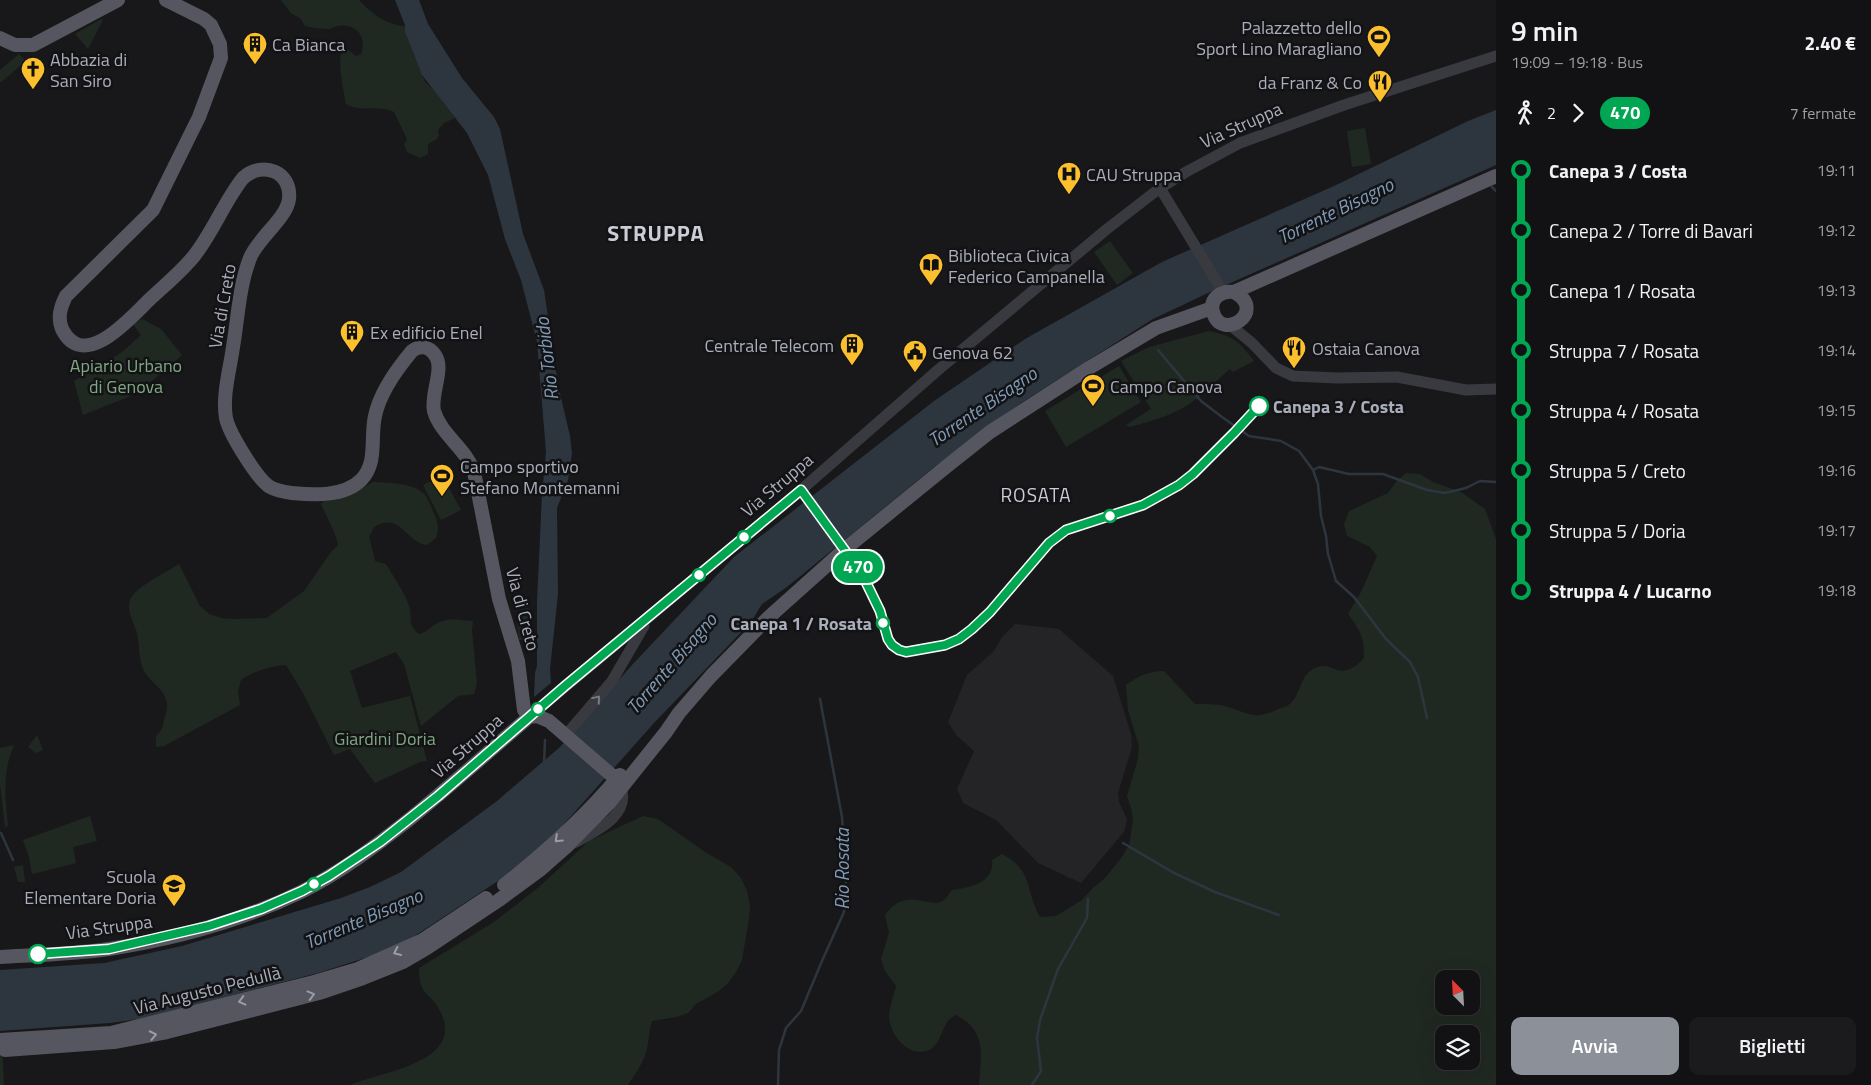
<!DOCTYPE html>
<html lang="it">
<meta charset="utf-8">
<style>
body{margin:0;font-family:"Titillium Web",sans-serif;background:#1b1b1d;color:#f1f3f6;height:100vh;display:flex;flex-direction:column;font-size:19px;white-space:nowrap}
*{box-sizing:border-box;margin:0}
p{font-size:16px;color:#9c9ea0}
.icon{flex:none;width:28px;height:28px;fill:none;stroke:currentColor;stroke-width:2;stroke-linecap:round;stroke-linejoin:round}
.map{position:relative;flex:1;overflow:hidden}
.details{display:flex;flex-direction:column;background:#121214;width:375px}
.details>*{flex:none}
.badge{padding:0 10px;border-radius:16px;font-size:18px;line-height:32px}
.needle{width:32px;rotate:336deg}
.fabs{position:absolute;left:1435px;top:970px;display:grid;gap:10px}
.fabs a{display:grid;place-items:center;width:45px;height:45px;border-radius:10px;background:#121214;box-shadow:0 5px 20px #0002,0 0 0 1px #313234;font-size:25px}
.map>.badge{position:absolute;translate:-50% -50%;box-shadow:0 0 0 2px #fff}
.legs{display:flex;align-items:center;gap:8px;height:55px;padding:0 15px;font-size:16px}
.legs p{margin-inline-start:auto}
.headline{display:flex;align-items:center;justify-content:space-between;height:85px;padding:0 15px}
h1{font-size:28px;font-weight:600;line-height:38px}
.button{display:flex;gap:10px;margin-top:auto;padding:10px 15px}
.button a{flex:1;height:58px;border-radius:10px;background:#8c9099;color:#fff;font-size:20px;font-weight:600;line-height:58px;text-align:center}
.button a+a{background:#1b1b1d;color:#f1f3f6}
ul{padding:0 15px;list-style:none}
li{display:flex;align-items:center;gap:18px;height:60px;font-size:19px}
li i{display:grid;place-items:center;width:8px;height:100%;margin:0 6px;background:currentColor}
li i::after{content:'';width:12px;height:12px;margin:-6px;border:4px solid;border-radius:50%;background:#121214}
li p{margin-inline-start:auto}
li:first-child i{background:linear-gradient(#0000 50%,currentColor 0)}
li:last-child i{background:linear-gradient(currentColor 50%,#0000 0)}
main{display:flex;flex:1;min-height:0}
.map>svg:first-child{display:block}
.built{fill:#242427}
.green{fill:#202921;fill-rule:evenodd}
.water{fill:#2d363f}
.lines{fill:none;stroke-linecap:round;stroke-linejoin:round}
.stream{stroke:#2d363f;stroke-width:2.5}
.minor{stroke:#393a40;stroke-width:11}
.major{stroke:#55565f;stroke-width:14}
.oneway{stroke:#777a84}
.oneway2{stroke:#999ca9}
.line-1-casing{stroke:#fff;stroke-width:11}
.line-1{stroke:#00a651;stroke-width:8}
.stop-1-dot{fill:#fff;stroke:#00a651;stroke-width:2.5}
.labels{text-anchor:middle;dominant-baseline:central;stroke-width:5;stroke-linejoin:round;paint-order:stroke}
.poi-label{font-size:18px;fill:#aaaebb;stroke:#131315;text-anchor:start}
.street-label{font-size:18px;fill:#aaaebb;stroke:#131315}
.park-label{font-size:18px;fill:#80a784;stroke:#131315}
.stop-label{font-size:18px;font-weight:bold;fill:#aaaebb;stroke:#131315;text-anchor:start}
.water-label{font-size:19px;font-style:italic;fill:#7f9bb7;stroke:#131315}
.neighbourhood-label{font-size:19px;letter-spacing:1px;fill:#cbcdd7;stroke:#131315}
.district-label{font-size:22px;font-weight:bold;letter-spacing:1px;fill:#cbcdd7;stroke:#131315}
</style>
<main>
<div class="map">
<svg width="1496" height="1085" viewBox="0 0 1496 1085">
<rect width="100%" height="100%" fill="#18181a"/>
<path class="built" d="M1015,624l44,5 54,47 18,58 1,13 -14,46 1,9 8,17 -2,10 -2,4 -42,50 -43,-20 -42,-43 -33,-17 -6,-14 17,-38 -18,-16 -8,-13 19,-47 27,-24 8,-14z"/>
<path class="green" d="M281,0h78c12,13 27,25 46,26v6l20,50 10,9 20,27 -11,5 -6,7 1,5 -2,4 -9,5v10l-8,4 -13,-6 -3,-8 3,-4 -1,-3 -12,-25c-16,-8 -33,1 -48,-8 -2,-11 -10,-45 -3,-55l5,1 8,6 5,-2c6,-19 -5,-31 -24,-28 -3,1 -5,2 -8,3 -8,0 -16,-1 -24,-3l-5,-8 -9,-5z
M101,19l2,1 -15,29 -13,-15z
M19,54l7,7 -26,22v-13z
M1365,128l6,36 -19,3 -5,-36z
M1110,241l23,32 -16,12 -23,-33z
M142,319l19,10 21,26 -44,38 -55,22 -9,-34 47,-28 20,-18 -8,-11z
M1209,331c24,5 30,10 45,30l-21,11 -3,-3c-12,10 -23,22 -35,31 -20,15 -43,21 -65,27l-4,-2 25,-16 -30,-48 28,-14z
M1119,366l22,36 -75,45 -21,-36z
M1406,473l14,1 13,8 28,10 24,17 11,30v546h-517c2,-30 8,-55 -23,-70 -15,6 -12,25 -25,34 -20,12 -42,-14 -42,-33 0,-9 5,-20 7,-30l-11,-15 -4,-12 8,-26 -4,-18c22,-31 46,-4 59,-15 3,-2 5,-7 8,-10 17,-2 43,-7 40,-30l10,-6c32,17 23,37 38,63l16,-1 26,-16 12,-13 11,-9 17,-21 7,-12 4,-25 -2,-12 -4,-12 11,-37 1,-13 -11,-36 -2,-25c13,-9 22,-14 38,-14l31,33c9,0 21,0 30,2 21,6 29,15 51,4 4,-2 10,-3 14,-6 10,-8 10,-28 23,-35 20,-12 25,17 51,-11 0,-22 -3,-26 -16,-44l13,-22 16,-36 -7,-9 -23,-11 -3,-12 5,-13 39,-18 8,-11zM1444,979h27v27h-27zM1444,1034h27v27h-27z
M442,475l19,35 -20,10 -18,-35z
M373,482c15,1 41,0 52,13 3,4 5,9 7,14 5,10 8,18 4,29l-9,7c-22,-3 -26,-34 -53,-18l-5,10 6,24 11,3c6,10 22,34 24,45 2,11 -2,16 9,25 9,-2 13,-9 21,-12 10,-5 23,-1 33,-1l-1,9 5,53 -3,11 -16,2 -37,30 -17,-62 -8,-12 -46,19 12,37 48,-12 17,65 -7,1 -45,21 -25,-34 -16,6 -31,-62 -17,-28c-16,1 -32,6 -45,15l-3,11 2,14 -76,41 -8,1v-11c6,-6 7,-9 8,-17 1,-3 3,-7 3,-11 2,-17 -16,-24 -23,-37 -6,-13 -4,-25 -7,-38 -3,-11 -11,-22 -7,-33 5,-13 37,-28 49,-36l21,42 9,8 12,4 12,1 34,-1 37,-27 27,-39 7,-7c0,-7 -13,-32 -17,-41l4,-4 34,-10z
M529,608l3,31 -13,1 -2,-16 5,-15z
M37,735l6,15 -7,3 -8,-6z
M14,745c-12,27 -9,53 -6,81l-3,1 -5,-44v-35z
M90,816l7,25 -24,6 3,16 -44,11 -3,-17 -6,-17z
M643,816l15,3 47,33 26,15 10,11 6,13 3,14 -1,13 -7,42 -6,12 -8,11 -9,8 -23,13 -8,9 -12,4 -24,4c-3,10 -3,19 -5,28 -3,13 -12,25 -19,36h-278c29,-13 117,-22 90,-74 -10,-20 -21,-14 -21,-43l75,-46 45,-35 50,-46z
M23,865l2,17h-7l-4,-15z
M0,1047h2l2,38h-4z"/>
<path class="water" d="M395,0h24l9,24 34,54 32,39 6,12 23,105 21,56 14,95 12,51 2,17 -4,27 -11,28 1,86 -8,75 1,14 -17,14 1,-24 2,-7v-64l5,-108 4,-42 -9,-110 -16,-62 -16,-41 -17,-64 -21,-42 -45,-58 -17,-43v-7z
M1496,110v55l-288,128 -55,26 -129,82 -26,18 -64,48 -147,120 -25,17 -11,18 -97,101 -106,119 -50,39 -88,58 -39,17 -53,17 -178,46 -30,4 -110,8v-61l104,-7 78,-17 159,-48 29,-11 31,-15 96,-71 63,-54 72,-82 102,-108 200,-156 91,-62 137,-77 172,-76 134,-65z"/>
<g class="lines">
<path class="stream" d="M1492,187l4,4
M1158,350l43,51 21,16 27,19 32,5 18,10 14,19 6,-3 30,7h34l44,16 18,3 21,-5 14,-7 16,1
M1313,470l5,14 3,32 5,20 2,18 8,27 18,16 32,42 24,23 8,15 9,41
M544,763l1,-23
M1,833l12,27
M1123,843l51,30 41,19 64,23
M778,1085l1,-35 7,-22 15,-17 21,-50 22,-49 2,-33 -4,-62 -22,-118
M1032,1085l9,-14 -4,-33 3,-18 18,-51 29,-51 1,-19"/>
<path class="minor" d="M1160,188l63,104
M1230,325l22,18 24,25 17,8 44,2 60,-1 69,13 30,-1
M529,717l264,-220 145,-127 169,-141 53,-41 26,-16 54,-29 104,-38 152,-49
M565,736l47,-55 32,-55
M574,843c22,-12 59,-28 46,-59"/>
<path class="major" d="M166,0l38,19 7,6 9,19 1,14 -22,59 -46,93 -87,86c-5,10 -9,21 -4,33 22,44 69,-12 88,-30 15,-14 31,-27 44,-43 19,-24 30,-54 49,-78 20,-18 49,-6 46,21 -2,19 -32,40 -39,59 -11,28 -12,60 -17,89 -3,22 -11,49 -7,71 3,15 31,61 44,69 7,4 15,5 22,6 21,2 52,4 69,-13 17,-17 9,-42 14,-64 5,-24 21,-46 37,-65 8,-6 17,-5 23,4 10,13 -5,40 -1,56 7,24 32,37 40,61l25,127 19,62 6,49 5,7
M0,38l15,7h18l85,-45
M1234,292c35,19 -13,51 -21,20 -4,-14 9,-22 21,-20l262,-116
M529,717l8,-1 12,5 67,58
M504,885c42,-33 82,-69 116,-110
M0,957c36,-2 74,-3 109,-8 66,-10 132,-28 192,-57 40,-20 76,-47 110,-74 40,-33 79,-67 118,-101
M0,1040l111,-7 203,-51 44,-13 63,-28 65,-43
M5,1050l109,-8 53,-10 152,-39 44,-15 40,-16 24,-14 72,-48 42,-31 25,-22 43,-44 57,-71 13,-19 32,-37 58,-59 76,-68 102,-83 43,-34 99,-64 67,-40 56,-20"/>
</g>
<defs><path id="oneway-chevron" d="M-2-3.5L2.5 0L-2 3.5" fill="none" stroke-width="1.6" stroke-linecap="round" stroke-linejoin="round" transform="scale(1.25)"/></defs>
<use class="oneway" href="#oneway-chevron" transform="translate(597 699) rotate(-50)"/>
<g class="oneway2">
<use href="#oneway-chevron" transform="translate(558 839) rotate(137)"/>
<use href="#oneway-chevron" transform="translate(397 952) rotate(155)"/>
<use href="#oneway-chevron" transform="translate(311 995) rotate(-15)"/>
<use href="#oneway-chevron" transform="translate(242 1001) rotate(166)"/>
<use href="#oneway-chevron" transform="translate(153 1035) rotate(-12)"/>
</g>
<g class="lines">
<defs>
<path id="line-1" d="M38,954l71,-5 100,-23 52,-17 41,-18 27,-15 51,-34 58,-46 127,-110 236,-196 61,84 18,37 8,28 4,6 7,5 7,2 39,-7 14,-6 13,-10 18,-17 59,-69 17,-13 77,-25 36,-20 14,-11 41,-41 25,-27"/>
</defs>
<use href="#line-1" class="line-1-casing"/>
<use href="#line-1" class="line-1"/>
</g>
<defs>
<symbol id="stadium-pin" viewBox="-11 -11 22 30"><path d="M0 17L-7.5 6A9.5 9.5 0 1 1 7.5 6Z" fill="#fcc02e" stroke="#131315"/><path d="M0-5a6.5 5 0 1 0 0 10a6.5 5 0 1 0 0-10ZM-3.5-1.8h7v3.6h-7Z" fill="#111"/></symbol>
<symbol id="building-pin" viewBox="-11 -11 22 30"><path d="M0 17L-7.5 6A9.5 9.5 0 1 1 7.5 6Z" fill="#fcc02e" stroke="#131315"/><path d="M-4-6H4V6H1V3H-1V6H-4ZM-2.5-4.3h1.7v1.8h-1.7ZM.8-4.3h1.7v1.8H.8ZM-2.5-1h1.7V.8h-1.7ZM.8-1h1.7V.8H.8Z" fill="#111"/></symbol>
<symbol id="church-pin" viewBox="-11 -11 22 30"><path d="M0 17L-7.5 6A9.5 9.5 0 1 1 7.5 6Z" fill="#fcc02e" stroke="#131315"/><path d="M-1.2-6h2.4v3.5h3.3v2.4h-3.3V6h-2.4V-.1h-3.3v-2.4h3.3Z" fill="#111"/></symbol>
<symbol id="restaurant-pin" viewBox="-11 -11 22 30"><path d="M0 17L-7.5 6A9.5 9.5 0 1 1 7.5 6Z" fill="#fcc02e" stroke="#131315"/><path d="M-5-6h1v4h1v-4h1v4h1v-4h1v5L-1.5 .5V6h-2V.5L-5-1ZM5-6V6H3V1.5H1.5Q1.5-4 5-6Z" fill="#111"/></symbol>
<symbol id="hospital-pin" viewBox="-11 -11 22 30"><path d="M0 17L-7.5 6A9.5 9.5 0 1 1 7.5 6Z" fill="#fcc02e" stroke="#131315"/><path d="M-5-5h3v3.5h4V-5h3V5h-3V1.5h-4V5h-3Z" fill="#111"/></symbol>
<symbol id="library-pin" viewBox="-11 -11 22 30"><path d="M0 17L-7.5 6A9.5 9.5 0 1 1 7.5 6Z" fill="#fcc02e" stroke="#131315"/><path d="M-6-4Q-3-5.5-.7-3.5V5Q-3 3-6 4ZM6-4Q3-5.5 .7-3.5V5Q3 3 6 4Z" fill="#111"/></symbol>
<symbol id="civic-pin" viewBox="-11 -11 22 30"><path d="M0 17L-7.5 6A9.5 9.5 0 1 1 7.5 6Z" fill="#fcc02e" stroke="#131315"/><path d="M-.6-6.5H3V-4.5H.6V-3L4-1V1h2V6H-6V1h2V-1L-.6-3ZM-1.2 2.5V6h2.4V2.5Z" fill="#111"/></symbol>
<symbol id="school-pin" viewBox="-11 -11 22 30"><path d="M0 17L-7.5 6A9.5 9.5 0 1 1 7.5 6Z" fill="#fcc02e" stroke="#131315"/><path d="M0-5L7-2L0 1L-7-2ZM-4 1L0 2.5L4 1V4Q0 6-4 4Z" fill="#111"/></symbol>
</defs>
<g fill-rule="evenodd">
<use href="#stadium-pin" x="1365" y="23" width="28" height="38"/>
<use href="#building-pin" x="241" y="30" width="28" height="38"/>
<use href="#church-pin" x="19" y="55" width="28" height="38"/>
<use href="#restaurant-pin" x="1366" y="68" width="28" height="38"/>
<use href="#hospital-pin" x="1055" y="160" width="28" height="38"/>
<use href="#library-pin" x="917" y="251" width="28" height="38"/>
<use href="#building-pin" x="338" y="318" width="28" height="38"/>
<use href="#building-pin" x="838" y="331" width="28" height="38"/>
<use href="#restaurant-pin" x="1280" y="334" width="28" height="38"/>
<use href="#civic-pin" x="901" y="338" width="28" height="38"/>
<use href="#stadium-pin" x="1079" y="372" width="28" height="38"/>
<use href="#stadium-pin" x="428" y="462" width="28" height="38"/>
<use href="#school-pin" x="160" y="872" width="28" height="38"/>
</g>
<g class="stop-1-dot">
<circle cx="1259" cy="406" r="9"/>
<circle cx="1110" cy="516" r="6"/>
<circle cx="744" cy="537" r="6"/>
<circle cx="699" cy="575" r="6"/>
<circle cx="883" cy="623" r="6"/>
<circle cx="538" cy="709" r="6"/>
<circle cx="314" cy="884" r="6"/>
<circle cx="38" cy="954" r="9"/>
</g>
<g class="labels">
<g class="poi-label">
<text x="1362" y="27" text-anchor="end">Palazzetto dello<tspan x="1362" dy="21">Sport Lino Maragliano</tspan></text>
<text x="272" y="44">Ca Bianca</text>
<text x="50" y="59">Abbazia di<tspan x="50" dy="21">San Siro</tspan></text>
<text x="1362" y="82" text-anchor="end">da Franz &amp; Co</text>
<text x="1086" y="174">CAU Struppa</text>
<text x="948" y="255">Biblioteca Civica<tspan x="948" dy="21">Federico Campanella</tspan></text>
<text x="370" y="332">Ex edificio Enel</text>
<text x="834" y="345" text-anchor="end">Centrale Telecom</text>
<text x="1312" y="348">Ostaia Canova</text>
<text x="932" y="352">Genova 62</text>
<text x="1110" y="386">Campo Canova</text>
<text x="460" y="466">Campo sportivo<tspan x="460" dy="21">Stefano Montemanni</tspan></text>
<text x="156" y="876" text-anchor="end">Scuola<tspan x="156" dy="21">Elementare Doria</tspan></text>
</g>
<g class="street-label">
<text transform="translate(1241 125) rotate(-24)">Via Struppa</text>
<text transform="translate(222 306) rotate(-80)">Via di Creto</text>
<text transform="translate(777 485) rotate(-40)">Via Struppa</text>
<text transform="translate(523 609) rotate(75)">Via di Creto</text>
<text transform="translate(467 746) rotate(-41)">Via Struppa</text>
<text transform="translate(109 927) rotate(-8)">Via Struppa</text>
<text transform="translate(207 990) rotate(-14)">Via Augusto Pedullà</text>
</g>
<g class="park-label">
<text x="126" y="365">Apiario Urbano<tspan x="126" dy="21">di Genova</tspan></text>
<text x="385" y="738">Giardini Doria</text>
</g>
<g class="stop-label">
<text x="1273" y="406">Canepa 3 / Costa</text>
<text x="872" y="623" text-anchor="end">Canepa 1 / Rosata</text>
</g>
<g class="water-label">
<text transform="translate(1335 210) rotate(-26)">Torrente Bisagno</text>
<text transform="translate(546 359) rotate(-97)">Rio Torbido</text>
<text transform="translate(982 406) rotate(-34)">Torrente Bisagno</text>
<text transform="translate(671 663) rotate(-49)">Torrente Bisagno</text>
<text transform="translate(841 869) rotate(-90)">Rio Rosata</text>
<text transform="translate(363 918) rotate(-23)">Torrente Bisagno</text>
</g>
<g class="neighbourhood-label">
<text x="1036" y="494">ROSATA</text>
</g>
<g class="district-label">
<text x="656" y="233">STRUPPA</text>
</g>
</g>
</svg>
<div class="fabs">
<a><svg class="needle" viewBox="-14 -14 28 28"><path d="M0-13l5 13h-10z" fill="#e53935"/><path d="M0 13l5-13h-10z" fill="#9c9ea0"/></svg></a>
<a><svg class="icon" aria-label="layers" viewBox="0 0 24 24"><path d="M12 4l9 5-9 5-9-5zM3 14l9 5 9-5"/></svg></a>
</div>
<b class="badge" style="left:858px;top:567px;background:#00a651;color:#fff">470</b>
</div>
<section class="details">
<div class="headline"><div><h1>9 min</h1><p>19:09 – 19:18 · Bus</p></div><b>2.40 €</b></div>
<div class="legs"><svg class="icon" aria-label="walk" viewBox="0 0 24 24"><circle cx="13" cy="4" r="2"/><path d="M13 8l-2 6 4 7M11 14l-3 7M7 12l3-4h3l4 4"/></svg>2<svg class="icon" aria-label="forward" viewBox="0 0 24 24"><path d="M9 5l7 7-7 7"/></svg><b class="badge" style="background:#00a651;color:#fff">470</b><p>7 fermate</p></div>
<ul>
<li><i style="color:#00a651"></i><b>Canepa 3 / Costa</b><p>19:11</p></li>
<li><i style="color:#00a651"></i><span>Canepa 2 / Torre di Bavari</span><p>19:12</p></li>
<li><i style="color:#00a651"></i><span>Canepa 1 / Rosata</span><p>19:13</p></li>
<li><i style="color:#00a651"></i><span>Struppa 7 / Rosata</span><p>19:14</p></li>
<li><i style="color:#00a651"></i><span>Struppa 4 / Rosata</span><p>19:15</p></li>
<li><i style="color:#00a651"></i><span>Struppa 5 / Creto</span><p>19:16</p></li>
<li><i style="color:#00a651"></i><span>Struppa 5 / Doria</span><p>19:17</p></li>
<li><i style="color:#00a651"></i><b>Struppa 4 / Lucarno</b><p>19:18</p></li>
</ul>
<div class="button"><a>Avvia</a><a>Biglietti</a></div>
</section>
</main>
